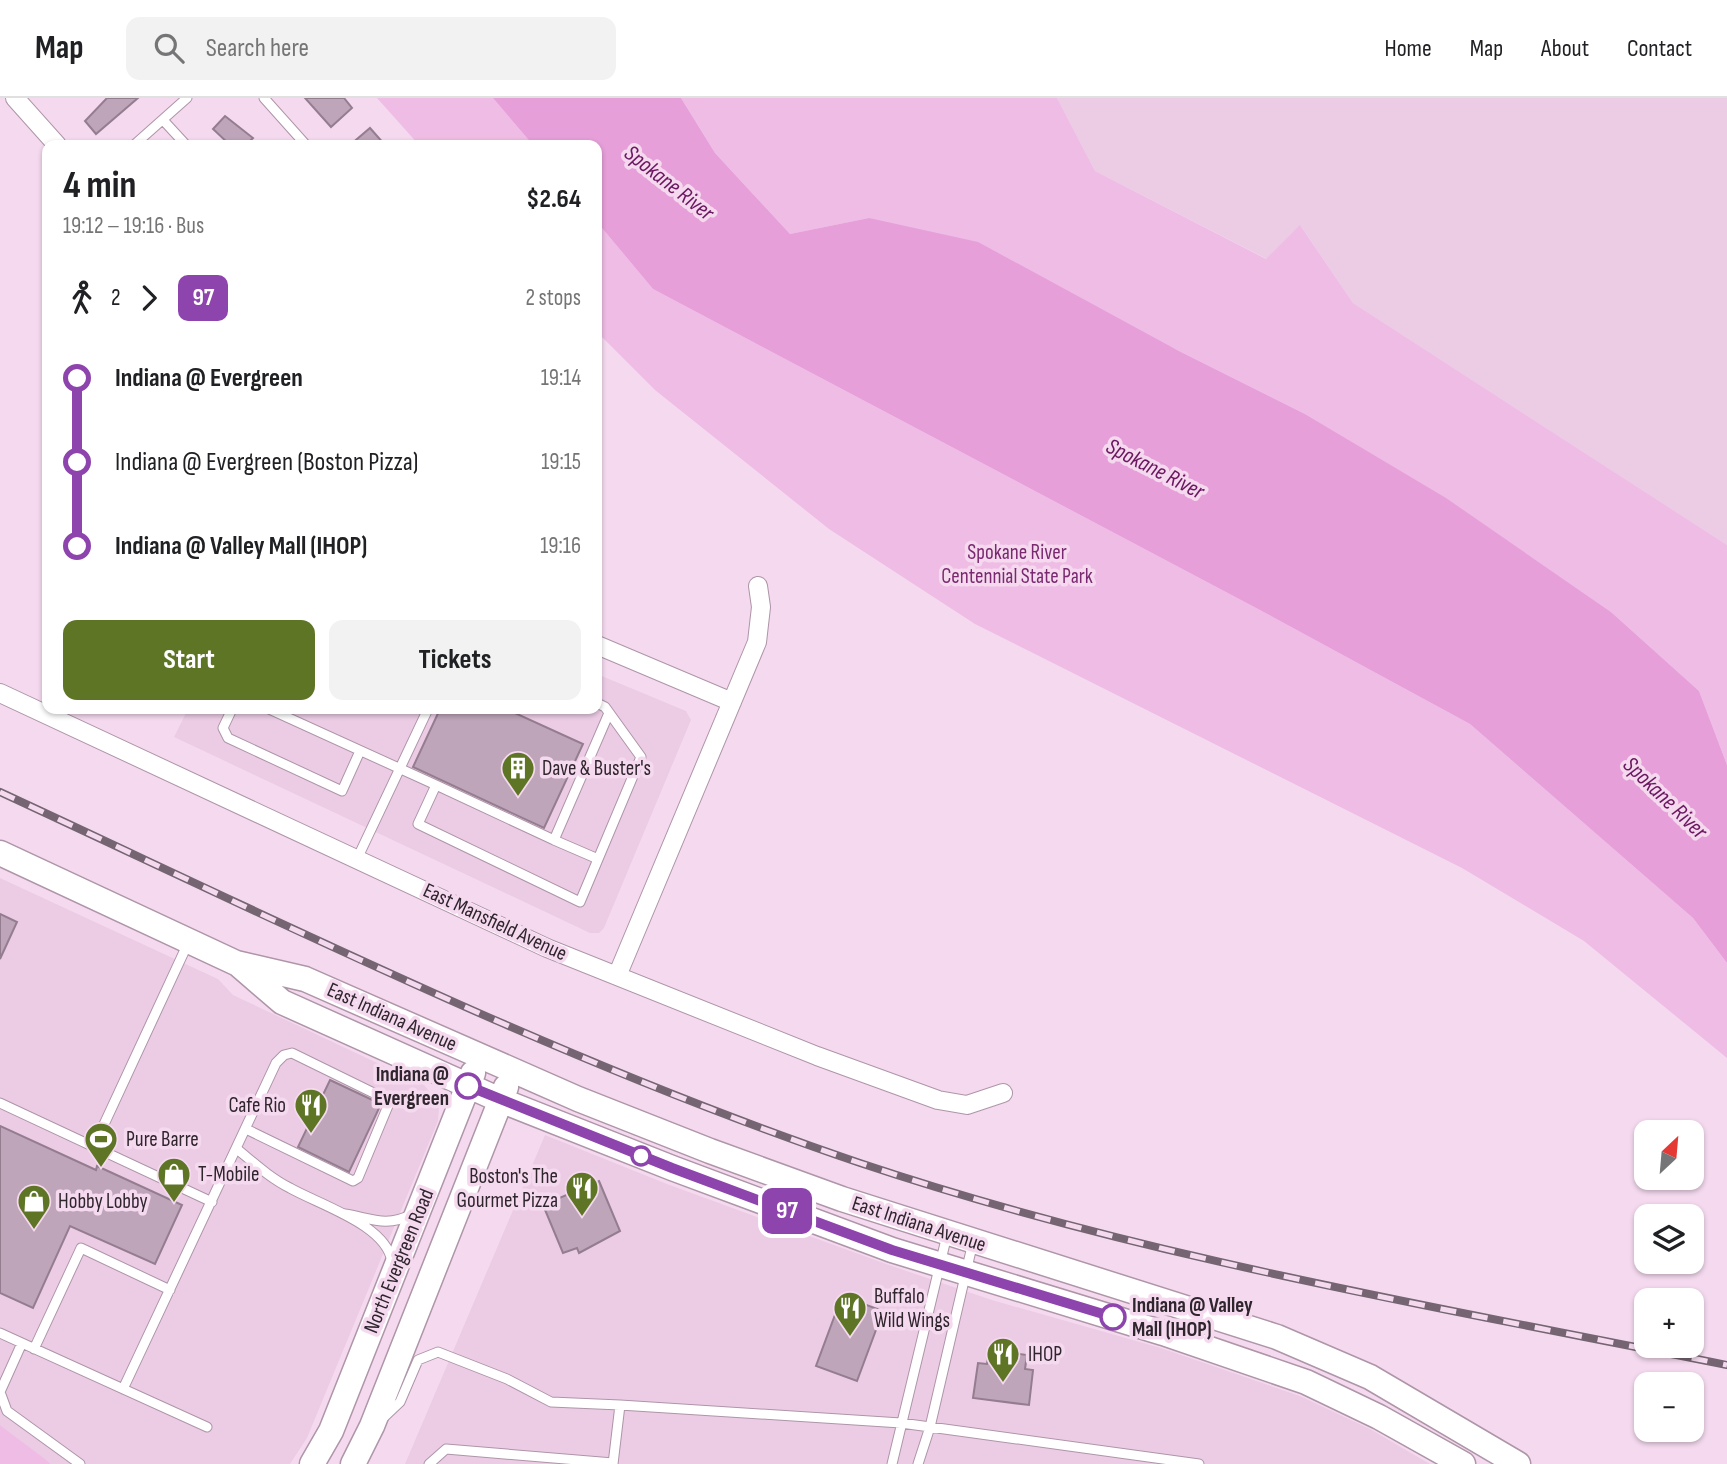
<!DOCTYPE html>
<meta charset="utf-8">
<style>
body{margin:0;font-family:"Sofia Sans Condensed",sans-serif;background:#f2f2f2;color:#202124;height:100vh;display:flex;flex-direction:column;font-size:26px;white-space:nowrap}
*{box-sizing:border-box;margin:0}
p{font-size:23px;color:#757577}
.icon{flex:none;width:38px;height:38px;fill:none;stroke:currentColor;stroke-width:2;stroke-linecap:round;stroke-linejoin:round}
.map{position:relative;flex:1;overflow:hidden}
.panel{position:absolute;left:42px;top:42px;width:560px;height:574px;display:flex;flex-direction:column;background:#fff;border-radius:14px;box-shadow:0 2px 5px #0004}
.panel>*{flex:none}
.badge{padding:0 14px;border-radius:10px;font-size:24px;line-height:46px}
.needle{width:46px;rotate:26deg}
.tools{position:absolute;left:1634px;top:1022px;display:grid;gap:14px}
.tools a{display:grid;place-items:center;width:70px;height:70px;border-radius:14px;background:#fff;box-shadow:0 2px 5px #0004;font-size:35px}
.map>.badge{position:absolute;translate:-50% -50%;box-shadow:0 0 0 4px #fff}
.legs{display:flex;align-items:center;gap:10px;height:77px;padding:0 21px;font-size:23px}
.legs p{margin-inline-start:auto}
.summary{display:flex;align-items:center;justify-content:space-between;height:119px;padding:0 21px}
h1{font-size:38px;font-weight:700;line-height:52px}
.button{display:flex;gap:14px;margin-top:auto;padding:14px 21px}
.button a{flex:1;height:80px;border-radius:14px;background:#5f7526;color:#fff;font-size:28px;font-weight:700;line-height:80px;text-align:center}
.button a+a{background:#f2f2f2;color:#202124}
ul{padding:0 21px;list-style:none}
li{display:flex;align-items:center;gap:24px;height:84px;font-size:26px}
li i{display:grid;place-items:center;width:10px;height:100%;margin:0 9px;background:currentColor}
li i::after{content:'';width:18px;height:18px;margin:-9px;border:5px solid;border-radius:50%;background:#fff}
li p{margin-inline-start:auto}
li:first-child i{background:linear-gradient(#0000 50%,currentColor 0)}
li:last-child i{background:linear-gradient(currentColor 50%,#0000 0)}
header{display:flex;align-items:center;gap:42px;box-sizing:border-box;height:98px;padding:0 35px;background:#fff;border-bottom:2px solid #e0e0e0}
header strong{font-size:33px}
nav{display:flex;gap:38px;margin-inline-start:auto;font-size:24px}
.search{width:490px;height:63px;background:#f2f2f2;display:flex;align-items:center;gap:18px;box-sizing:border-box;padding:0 24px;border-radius:14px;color:#757577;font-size:26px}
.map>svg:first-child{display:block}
.built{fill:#eccce5}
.green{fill:#eebce4}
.water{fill:#e69fd9}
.building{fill:#bea5b9;stroke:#957d90;stroke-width:2}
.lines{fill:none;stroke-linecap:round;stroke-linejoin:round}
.lane-casing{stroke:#ae95a8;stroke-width:11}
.street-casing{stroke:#ae95a8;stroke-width:20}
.secondary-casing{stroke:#ae95a8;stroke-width:27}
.lane{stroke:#fff;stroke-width:9}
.street{stroke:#fff;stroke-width:18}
.secondary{stroke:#fff;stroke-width:24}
.rail-casing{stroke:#756572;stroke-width:8}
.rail{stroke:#f5daef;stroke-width:5;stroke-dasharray:16;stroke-linecap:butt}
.line-1-casing{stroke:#fff;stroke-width:16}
.line-1{stroke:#8e44ad;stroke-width:10}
.stop-1-dot{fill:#fff;stroke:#8e44ad;stroke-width:3.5}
.labels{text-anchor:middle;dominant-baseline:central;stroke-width:7;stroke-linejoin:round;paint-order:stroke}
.park-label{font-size:21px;fill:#7a286f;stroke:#f5daef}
.poi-label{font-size:21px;fill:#2f252d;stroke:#f5daef;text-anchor:start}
.street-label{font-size:21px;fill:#2f252d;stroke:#f5daef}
.stop-label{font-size:21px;font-weight:bold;fill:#2f252d;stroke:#f5daef;text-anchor:end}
.water-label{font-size:23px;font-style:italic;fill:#6b1861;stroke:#f5daef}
</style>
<header>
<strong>Map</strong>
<div class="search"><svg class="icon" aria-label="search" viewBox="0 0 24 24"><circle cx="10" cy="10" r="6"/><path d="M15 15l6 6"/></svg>Search here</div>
<nav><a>Home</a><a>Map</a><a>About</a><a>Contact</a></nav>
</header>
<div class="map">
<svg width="1727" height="1366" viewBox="0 0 1727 1366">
<rect width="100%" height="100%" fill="#f5daef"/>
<path class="built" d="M1057,0h670v447l-374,-242 -52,-77 -34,33 -172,-88z
M597,576l89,37 5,9 -87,208 -5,5h-9l-416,-196 14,-28h409z
M0,780l218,101 15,16 191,90 10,12 5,11 -1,13 -131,317 -17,26h-239l-51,-39z
M545,1037l122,49 222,81 103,35 169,48 139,48 70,33 60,35h-1025z"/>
<path class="green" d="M377,0h116l40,47h-114z
M681,0h376l38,73 171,88 34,-34 53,78 374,242v220l-28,-74 -88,-79 -166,-114 -140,-84 -128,-64 -308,-132 -79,16 -75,-81z
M597,124l56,67 605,320 212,115 223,194 34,45v95l-143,-117 -122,-73 -487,-244 -146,-95 -174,-139 -58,-58z
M0,1327l45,34 6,5h-51z"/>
<path class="water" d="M493,0h188l34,55 75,81 79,-16 109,24 199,108 128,64 141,84 165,114 88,79 28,74v198l-34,-45 -223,-194 -212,-115 -605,-320 -56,-67v-77h-64z"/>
<path class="building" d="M107,0h31l-42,36 -11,-13z
M305,0h39l8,10 -21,19z
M225,18l28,22 -7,7h-16l-17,-16z
M370,30l15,17h-35z
M440,611h66l77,35 -39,84 -131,-61z
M0,816l17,8 -17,37z
M330,982l51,24 -32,68 -51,-25z
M0,1028l96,44 1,-4 85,39 -27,59 -85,-38 -37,82 -33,-15z
M599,1083l21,50 -41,22 -2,-5 -14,5 -20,-48z
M842,1198l41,15 -26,70 -41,-15z
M989,1252l38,5 -2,14 8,1 -4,35 -56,-7 5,-35 9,1z"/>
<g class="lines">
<defs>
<path id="lane" d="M264,0l42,47
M163,22l23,25
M134,47l53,-47
M232,611l-9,19 5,10 114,53 18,-40
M269,611l167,76 -18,39 162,78 61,-145 -36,-50 -8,-4
M436,687l118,55
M357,761l71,-150
M598,761l-44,-19 55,-127
M0,1005l212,99
M94,1048l95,-205
M237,1051c17,14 33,29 53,39 30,17 97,37 102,74
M345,1116c25,4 42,14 67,0
M0,1235l207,94
M22,1245l-22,49 7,19 73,53
M34,1251l47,-101 89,42
M123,1291l153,-326 8,-8 8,-2 98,48 -32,77 -5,3 -107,-52
M382,1321l18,-17 18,-42 20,-8 69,27 44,23 69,3
M429,1366l17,-15 167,14
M613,1366l7,-59 281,18 298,41
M892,1366l55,-229
M918,1366l12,-37 43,-185"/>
<path id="street" d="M15,0l42,47
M597,547l135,57
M0,595l547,255 270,108 121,44 29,5 36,-12
M617,878l140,-334 4,-35 -3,-21"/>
<path id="secondary" d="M0,755l236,110 69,16 273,120 132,52 132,48 435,138 93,40 148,87
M239,867l43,37 218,98 172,68 220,82 271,83 143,49 73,35 84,47
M312,1366l19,-33 142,-358
M353,1366l19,-38 134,-339"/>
</defs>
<use href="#lane" class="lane-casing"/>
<use href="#street" class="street-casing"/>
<use href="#secondary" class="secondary-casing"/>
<use href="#lane" class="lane"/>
<use href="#street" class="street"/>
<use href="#secondary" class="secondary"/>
<defs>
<path id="rail" d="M0,694c283,131 564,271 860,371 281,94 577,144 867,202"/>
</defs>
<use href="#rail" class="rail-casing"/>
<use href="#rail" class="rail"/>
</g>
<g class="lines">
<defs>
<path id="line-1" d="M468,988l204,82 220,82 221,67"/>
</defs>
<use href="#line-1" class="line-1-casing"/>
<use href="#line-1" class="line-1"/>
</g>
<defs>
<symbol id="building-pin" viewBox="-11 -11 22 30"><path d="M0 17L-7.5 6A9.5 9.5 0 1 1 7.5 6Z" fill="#5f7526" stroke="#f5daef"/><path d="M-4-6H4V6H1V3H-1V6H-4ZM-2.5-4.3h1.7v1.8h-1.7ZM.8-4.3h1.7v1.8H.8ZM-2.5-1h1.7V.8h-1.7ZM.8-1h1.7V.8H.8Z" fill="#fff"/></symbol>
<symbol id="restaurant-pin" viewBox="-11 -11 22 30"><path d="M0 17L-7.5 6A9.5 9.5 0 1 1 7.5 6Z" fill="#5f7526" stroke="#f5daef"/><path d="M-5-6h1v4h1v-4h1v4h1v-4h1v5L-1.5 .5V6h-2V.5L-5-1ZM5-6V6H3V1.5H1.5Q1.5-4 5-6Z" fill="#fff"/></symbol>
<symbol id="stadium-pin" viewBox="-11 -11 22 30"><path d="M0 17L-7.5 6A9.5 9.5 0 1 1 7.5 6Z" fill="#5f7526" stroke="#f5daef"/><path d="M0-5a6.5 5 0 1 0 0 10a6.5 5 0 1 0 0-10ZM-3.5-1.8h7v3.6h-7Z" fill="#fff"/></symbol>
<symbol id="shop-pin" viewBox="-11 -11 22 30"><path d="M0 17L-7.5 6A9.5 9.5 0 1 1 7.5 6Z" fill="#5f7526" stroke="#f5daef"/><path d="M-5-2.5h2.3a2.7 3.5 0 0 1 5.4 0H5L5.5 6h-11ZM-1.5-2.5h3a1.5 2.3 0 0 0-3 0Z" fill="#fff"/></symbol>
</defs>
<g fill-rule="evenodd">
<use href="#building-pin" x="499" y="651" width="38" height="52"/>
<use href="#restaurant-pin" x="292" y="988" width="38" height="52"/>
<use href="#stadium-pin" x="82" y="1022" width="38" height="52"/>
<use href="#shop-pin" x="155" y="1057" width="38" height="52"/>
<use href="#restaurant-pin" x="563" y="1071" width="38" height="52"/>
<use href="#shop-pin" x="15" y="1084" width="38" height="52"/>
<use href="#restaurant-pin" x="831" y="1191" width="38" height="52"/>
<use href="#restaurant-pin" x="984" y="1237" width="38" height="52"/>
</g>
<g class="stop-1-dot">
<circle cx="468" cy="988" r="12"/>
<circle cx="641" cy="1058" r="9"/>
<circle cx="1113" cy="1219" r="12"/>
</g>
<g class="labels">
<g class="park-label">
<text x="1017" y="454">Spokane River<tspan x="1017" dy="24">Centennial State Park</tspan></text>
</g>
<g class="poi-label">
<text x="542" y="670">Dave &amp; Buster's</text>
<text x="286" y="1007" text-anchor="end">Cafe Rio</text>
<text x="126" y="1041">Pure Barre</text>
<text x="198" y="1076">T-Mobile</text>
<text x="558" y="1078" text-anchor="end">Boston's The<tspan x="558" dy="24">Gourmet Pizza</tspan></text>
<text x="58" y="1103">Hobby Lobby</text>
<text x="874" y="1198">Buffalo<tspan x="874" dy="24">Wild Wings</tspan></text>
<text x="1028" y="1256">IHOP</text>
</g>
<g class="street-label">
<text transform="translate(495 824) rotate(25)">East Mansfield Avenue</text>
<text transform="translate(392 919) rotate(24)">East Indiana Avenue</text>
<text transform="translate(919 1126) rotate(18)">East Indiana Avenue</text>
<text transform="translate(399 1163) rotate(-68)">North Evergreen Road</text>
</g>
<g class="stop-label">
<text x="449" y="976">Indiana @<tspan x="449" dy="24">Evergreen</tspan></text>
<text x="1132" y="1207" text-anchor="start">Indiana @ Valley<tspan x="1132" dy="24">Mall (IHOP)</tspan></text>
</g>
<g class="water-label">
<text transform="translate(669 85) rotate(38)">Spokane River</text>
<text transform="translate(1155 371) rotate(27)">Spokane River</text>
<text transform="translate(1665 700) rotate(44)">Spokane River</text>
</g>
</g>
</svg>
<div class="tools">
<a><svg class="needle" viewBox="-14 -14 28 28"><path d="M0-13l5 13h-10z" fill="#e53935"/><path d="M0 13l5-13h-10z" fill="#757577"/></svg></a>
<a><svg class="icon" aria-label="layers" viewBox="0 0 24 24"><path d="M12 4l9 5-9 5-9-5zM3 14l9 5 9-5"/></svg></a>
<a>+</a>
<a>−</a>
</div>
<b class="badge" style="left:787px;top:1113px;background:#8e44ad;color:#fff">97</b>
<section class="panel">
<div class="summary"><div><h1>4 min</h1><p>19:12 – 19:16 · Bus</p></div><b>$2.64</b></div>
<div class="legs"><svg class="icon" aria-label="walk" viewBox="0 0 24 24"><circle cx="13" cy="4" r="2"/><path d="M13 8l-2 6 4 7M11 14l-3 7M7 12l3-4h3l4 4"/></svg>2<svg class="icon" aria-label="forward" viewBox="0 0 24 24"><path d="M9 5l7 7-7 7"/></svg><b class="badge" style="background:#8e44ad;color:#fff">97</b><p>2 stops</p></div>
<ul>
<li><i style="color:#8e44ad"></i><b>Indiana @ Evergreen</b><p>19:14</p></li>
<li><i style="color:#8e44ad"></i><span>Indiana @ Evergreen (Boston Pizza)</span><p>19:15</p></li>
<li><i style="color:#8e44ad"></i><b>Indiana @ Valley Mall (IHOP)</b><p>19:16</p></li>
</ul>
<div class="button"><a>Start</a><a>Tickets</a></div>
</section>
</div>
